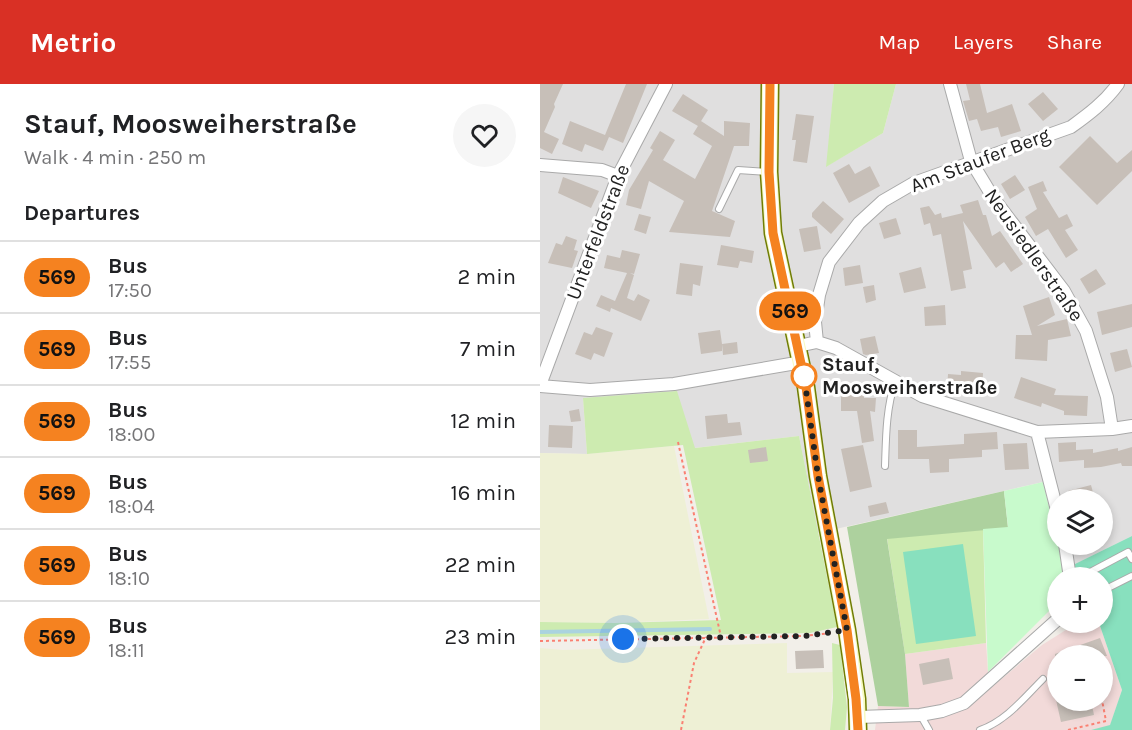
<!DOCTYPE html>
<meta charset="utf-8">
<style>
body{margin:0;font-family:Karla,sans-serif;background:#f6f6f6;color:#202124;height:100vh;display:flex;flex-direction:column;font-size:22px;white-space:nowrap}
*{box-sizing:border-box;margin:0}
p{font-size:20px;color:#757577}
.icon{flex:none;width:33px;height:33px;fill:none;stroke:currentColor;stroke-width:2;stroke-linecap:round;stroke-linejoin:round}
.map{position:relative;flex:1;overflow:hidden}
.details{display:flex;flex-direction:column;background:#fff;width:540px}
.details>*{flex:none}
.badge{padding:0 12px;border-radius:20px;font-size:21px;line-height:39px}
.buttons{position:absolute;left:507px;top:405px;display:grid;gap:12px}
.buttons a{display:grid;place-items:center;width:66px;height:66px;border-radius:50%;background:#fff;box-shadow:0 3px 9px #0003;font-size:30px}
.you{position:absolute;width:30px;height:30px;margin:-15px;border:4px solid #fff;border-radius:50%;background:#1a73e8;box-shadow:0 0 0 9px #1a73e833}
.map>.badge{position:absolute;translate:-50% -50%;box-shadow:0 0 0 3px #fff}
h2{padding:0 24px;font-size:22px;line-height:54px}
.round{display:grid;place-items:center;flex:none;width:63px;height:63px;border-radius:32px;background:#f6f6f6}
.overview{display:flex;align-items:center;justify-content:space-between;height:102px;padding:0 24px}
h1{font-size:28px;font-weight:700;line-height:45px}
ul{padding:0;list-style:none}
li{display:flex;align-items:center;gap:18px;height:72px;padding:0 24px;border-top:2px solid #e0e0e0}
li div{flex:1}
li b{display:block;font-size:22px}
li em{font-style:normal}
li .badge{min-width:66px;font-weight:700;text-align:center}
header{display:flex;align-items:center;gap:36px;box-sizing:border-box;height:84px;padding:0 30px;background:#d93025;color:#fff}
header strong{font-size:28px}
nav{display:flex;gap:33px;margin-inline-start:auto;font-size:21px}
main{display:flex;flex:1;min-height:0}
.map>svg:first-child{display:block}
.residential{fill:#e0dfdf}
.commercial{fill:#f2dad9;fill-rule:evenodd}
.farmland{fill:#eef0d5}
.grass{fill:#cdebb0}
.forest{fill:#add19e}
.park{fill:#c8facc}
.pitch{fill:#88e0be}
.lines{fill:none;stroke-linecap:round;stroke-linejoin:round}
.stream{stroke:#aad3df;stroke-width:4}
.building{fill:#c7bfb8}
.lane-casing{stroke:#a9a9a9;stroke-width:8}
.street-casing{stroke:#a9a9a9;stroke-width:14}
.secondary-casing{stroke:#707d05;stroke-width:19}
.path{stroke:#fa8072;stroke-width:2;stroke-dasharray:3 3;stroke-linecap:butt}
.lane{stroke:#fff;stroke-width:6}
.street{stroke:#fff;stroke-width:12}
.secondary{stroke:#f7fabf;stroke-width:16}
.line-casing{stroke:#fff;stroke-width:14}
.line{stroke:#f58220;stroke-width:9}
.walk{stroke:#222;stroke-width:6;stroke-dasharray:0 10.8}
.stop-dot{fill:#fff;stroke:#f58220;stroke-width:3}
.labels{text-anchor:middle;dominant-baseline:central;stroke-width:6;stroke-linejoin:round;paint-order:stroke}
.street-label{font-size:20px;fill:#222;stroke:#fff}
.stop-label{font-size:20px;font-weight:bold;fill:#222;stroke:#fff;text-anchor:start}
</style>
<header>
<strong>Metrio</strong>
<nav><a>Map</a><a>Layers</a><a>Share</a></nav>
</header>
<main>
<section class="details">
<div class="overview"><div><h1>Stauf, Moosweiherstraße</h1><p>Walk · 4 min · 250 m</p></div><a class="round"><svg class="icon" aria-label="heart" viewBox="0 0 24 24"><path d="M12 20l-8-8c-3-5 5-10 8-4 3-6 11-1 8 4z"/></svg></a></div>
<h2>Departures</h2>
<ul>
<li><span class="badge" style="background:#f58220;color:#111">569</span><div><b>Bus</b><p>17:50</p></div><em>2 min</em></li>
<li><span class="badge" style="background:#f58220;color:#111">569</span><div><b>Bus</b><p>17:55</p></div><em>7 min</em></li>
<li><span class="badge" style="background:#f58220;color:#111">569</span><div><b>Bus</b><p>18:00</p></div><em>12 min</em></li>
<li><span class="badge" style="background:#f58220;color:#111">569</span><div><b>Bus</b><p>18:04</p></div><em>16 min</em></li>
<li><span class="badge" style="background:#f58220;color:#111">569</span><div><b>Bus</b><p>18:10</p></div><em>22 min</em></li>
<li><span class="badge" style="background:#f58220;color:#111">569</span><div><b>Bus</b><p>18:11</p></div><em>23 min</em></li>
</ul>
</section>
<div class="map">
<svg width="592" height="646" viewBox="0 0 592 646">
<rect width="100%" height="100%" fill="#f2efe9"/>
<path class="residential" d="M0,0h294l-7,82 56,-33 13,-49h236v452l-68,34 -6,-25 44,-1v-44h-44l-1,42 -14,-60 -225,51 -19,-97 -105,12 -111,-50 4,56 -47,-1z"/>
<path class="commercial" d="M537,539h22l23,67 -12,36 -19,4h-216l3,-24 31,1 -4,-53 81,-11 2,29 4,15 50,-42zM518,572h44v44h-44z"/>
<path class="farmland" d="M134,362l35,173 -94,4 -75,-1v-169l47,1z
M247,559v30l46,-1 -3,58h-290v-82l23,2z"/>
<path class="grass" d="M294,0h62l-13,49 -57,34z
M137,307l18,57 104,-12 38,191 -27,6 -270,4v-15l75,1 106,-3 -38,-175 -96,9 -4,-56z
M443,445l3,114 -81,11 -18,-116z
M292,559l8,2 7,62 -2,23h-15l3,-32z"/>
<path class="forest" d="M464,407l4,37 -121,11 18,115 4,53 -31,-1 -31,-179z"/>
<path class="park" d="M503,398l21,88 -1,7 -5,1 -1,25 -69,69 -5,-143 25,-2 -4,-36z"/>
<path class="pitch" d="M592,452v194h-41l19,-5 12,-35 -23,-67 3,-1v-44l-28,-1 -1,-12z
M423,460l13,92 -60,8 -13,-92z"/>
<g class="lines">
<path class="stream" d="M0,548l170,-3"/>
</g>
<path class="building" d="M0,0h23l-9,20 1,3 -11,25 15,7 -7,15 -12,-6z
M86,0h21l-24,59 -14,-6 -6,14 -18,-7 -3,8 -20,-8 8,-23 35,14z
M426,0h14l7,29 25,-9 9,27 -20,6 -3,-10 -17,4 -4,-12 -8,2 -6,-20 7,-1z
M503,8l15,17 -15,12 -15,-17z
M143,10l25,16 -10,16 -26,-15z
M256,30l18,2 -7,47 -14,-2 3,-21h-4z
M161,37l23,15v-15l26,2 -1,23h-15l-22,65 23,10 -5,16 -61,-5 15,-31 -35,-20 -8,28 -15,-4 3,-15 24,-40 -3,-2 10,-17 15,9 -12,20 32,19 17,-33 -19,-12z
M550,52l27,27 15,-13v21l-35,34 -38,-38z
M309,80l6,10 15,-8 10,20 -31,17 -16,-30z
M475,91l10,15 -15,9 -9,-15z
M23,93l36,14 -8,17 -33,-15z
M503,97l4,10 -4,1 16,26 8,-4 6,12 -8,4 13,20 -12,8 -18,-29 -12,7 -11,-19 12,-8 -9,-22z
M438,116l5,15h3l6,21 8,-5 23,33 -12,8 -7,-10 -8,6 -33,-47 9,48 -9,2 3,17 -15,3 -10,-57 -8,2 -3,-13 -6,2 -4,-17 9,-2 6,9 6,-2 1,5 21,-5 -3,-8z
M283,117l21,18 -13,15 -19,-17v-4z
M99,130l12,3 -5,17 -12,-4z
M356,134l5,16 -17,5 -5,-16z
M277,142l4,23 -17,3 -5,-23z
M26,152l11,4 -3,10 4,1 -6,17 -24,-5 8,-20 6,2z
M181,161l33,6 -2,12 -12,-2 -2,7 -21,-3z
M82,166l18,4 -6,20 -4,-1 4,2 -7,23 7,3 4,-7 12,6 -9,21 -30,-13 -1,4 -14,-6 5,-11 14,6 12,-28 -23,-5 3,-13 13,3z
M140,179l23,3 -3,20 -7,-2 -1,12 -16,-2z
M320,181l3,18 -18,3 -2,-18z
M381,183l5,21 -22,5 -5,-20z
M556,185l10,15 -17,10 -9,-15z
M334,201l2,15 -10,3 -3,-16z
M509,213l6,18 -18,11 30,-7 4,17 -23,4 -1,21 -32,-2 1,-24h16l-9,-29z
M592,220v23l-30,8 -5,-23z
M405,221l1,20 -21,1 -1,-19z
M56,243l17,6 -9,24 -10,-4 -3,7 -16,-6 9,-22 8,3z
M180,246l2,14 15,-2 1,11 -15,2 -1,-11v7l-21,3 -3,-21z
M335,252l4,17 -13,2 -3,-1 -3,-15z
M587,265l5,18 -17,5 -5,-19z
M421,287l22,2 -1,22 -23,-2v-2l-12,-2 1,-15 13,1z
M481,293l35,12 -2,6 34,1 -1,20 -23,-1v-4l-22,-8 -1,4 -27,-9z
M301,300l23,1v13h12l-1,14 -5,-1 4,30 -12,2 -5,-32h-16z
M39,325l2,12 -10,1 -2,-11z
M187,330l1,9 12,-1 2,13 -35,4 -2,-23z
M9,341l24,1 -1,22 -24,-1z
M358,346h19v17l47,-3v-10l33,-2 1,17 -16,1v7l-33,2v13l-19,1 -1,-14h-31z
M536,358v8l17,-1v4l25,-5v3l14,-4v19h-10l-1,-3 -20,4 -17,1v-8l-25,2 -1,-19z
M487,359l2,26 -24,1 -2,-26z
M323,361l9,42 -22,5 -9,-43z
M226,363l2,14 -18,2 -2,-13z
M551,401l4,15h-25l-2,-9z
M346,418l3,11 -19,4 -2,-11z
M560,554l7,18h-52v-2z
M283,566l1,18 -28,1 -1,-18z
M409,574l4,21 -30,6 -4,-21z
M516,616h35l3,15 -33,7z"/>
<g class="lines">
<defs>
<path id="lane" d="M179,125l19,-39 30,2
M345,382c1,-29 1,-57 10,-84
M539,494l49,-26 4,7
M562,507l30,-15
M381,632l8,14
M440,646c26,-9 44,-32 63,-51"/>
<path id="street" d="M410,0l21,77 23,38 70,92 22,40 21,66 5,32
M0,81l62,5 16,6
M277,258l-2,-20 4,-27 10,-33 30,-39 24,-22 31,-18 157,-56c18,-13 34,-25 47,-43
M258,262l19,-4 19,6 86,48 115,36 75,-3 20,-3
M0,301l78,-209 48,-92
M0,302l50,4 84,-6 128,-22
M497,348l21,82
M525,460l5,34
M318,633l62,-2 22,-4 22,-8 94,-84"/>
<path id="secondary" d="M230,0l-1,88 4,61 33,154 12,89 29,154 10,69 1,31"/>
</defs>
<use href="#lane" class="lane-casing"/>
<use href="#street" class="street-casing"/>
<use href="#secondary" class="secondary-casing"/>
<path class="path" d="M138,358l43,195
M0,557l264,-5 28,-3
M141,646l13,-67 12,-26
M528,646l38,-9 -4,-21"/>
<use href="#lane" class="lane"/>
<use href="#street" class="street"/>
<use href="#secondary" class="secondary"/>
</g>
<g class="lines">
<defs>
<path id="line" d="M230,0l-1,88 4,61 33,154 12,89 29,154 9,69 2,31"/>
</defs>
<use href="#line" class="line-casing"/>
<use href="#line" class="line"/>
<path class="walk" d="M83,555l181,-3 43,-6 -29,-154 -14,-100"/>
</g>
<circle class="stop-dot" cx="264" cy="292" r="12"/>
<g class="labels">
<g class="street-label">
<text transform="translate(440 76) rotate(-21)">Am Staufer Berg</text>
<text transform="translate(58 148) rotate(-69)">Unterfeldstraße</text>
<text transform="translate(494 171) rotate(55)">Neusiedlerstraße</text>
</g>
<g class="stop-label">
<text x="282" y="280">Stauf,<tspan x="282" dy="23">Moosweiherstraße</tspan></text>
</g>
</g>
</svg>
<div class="buttons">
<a><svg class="icon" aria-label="layers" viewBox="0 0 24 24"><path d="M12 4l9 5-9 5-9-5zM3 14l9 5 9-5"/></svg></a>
<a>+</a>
<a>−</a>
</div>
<div class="you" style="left:83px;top:555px"></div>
<b class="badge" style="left:250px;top:227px;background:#f58220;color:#111">569</b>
</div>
</main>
